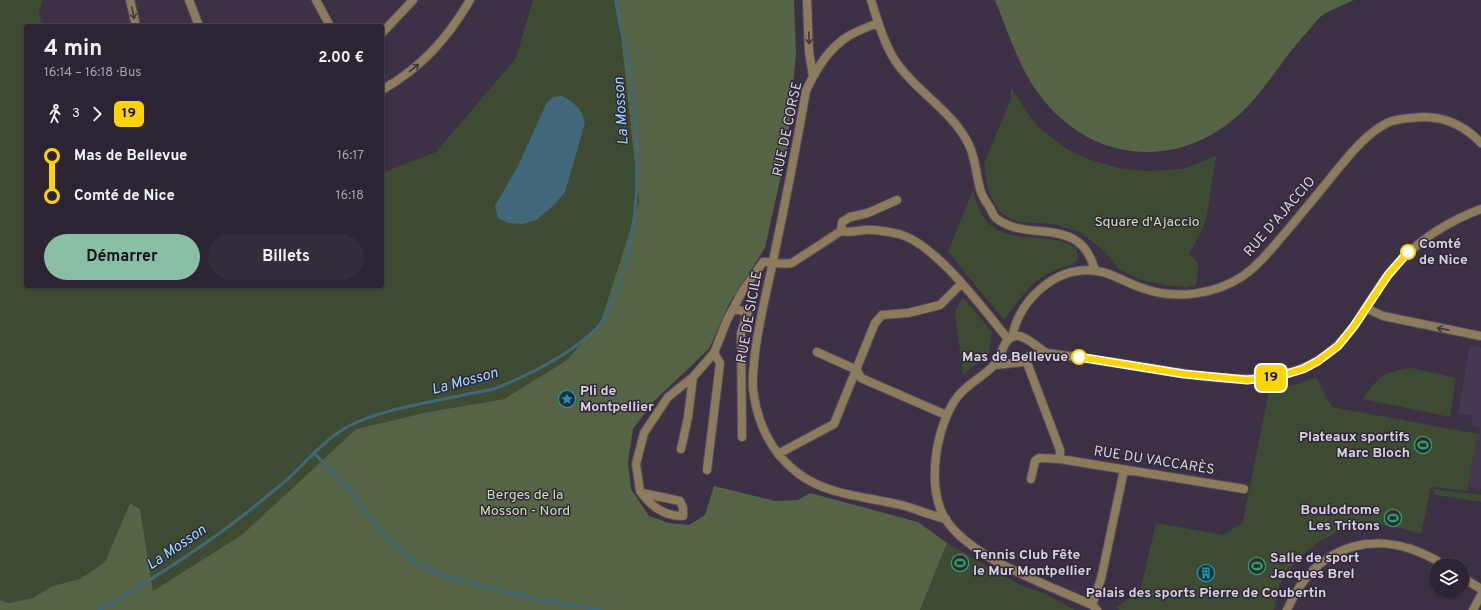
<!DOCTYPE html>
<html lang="fr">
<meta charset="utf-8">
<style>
body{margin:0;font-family:Overpass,sans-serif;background:#342c3b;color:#f1f3f6;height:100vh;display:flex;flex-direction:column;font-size:15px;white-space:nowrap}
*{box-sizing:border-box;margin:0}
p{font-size:13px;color:#a6a4ac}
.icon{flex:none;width:22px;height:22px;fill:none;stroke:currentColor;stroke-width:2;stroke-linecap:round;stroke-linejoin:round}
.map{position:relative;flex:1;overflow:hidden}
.side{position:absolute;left:24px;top:24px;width:360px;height:264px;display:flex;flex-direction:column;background:#2c2433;border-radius:4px;box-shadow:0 1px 3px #0004,0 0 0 1px #48414e}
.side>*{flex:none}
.badge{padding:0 8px;border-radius:6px;font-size:14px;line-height:26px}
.tools{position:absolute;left:1429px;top:558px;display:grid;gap:8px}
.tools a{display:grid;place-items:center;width:40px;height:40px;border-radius:50%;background:#2c2433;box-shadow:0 1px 3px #0004,0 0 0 1px #48414e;font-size:20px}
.map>.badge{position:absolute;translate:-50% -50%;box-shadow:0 0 0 2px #fff}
.legs{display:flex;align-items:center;gap:6px;height:44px;padding:0 20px;font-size:13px}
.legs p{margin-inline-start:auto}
.overview{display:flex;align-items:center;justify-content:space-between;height:68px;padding:0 20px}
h1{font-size:22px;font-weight:700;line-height:30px}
.cta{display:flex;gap:8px;margin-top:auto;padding:8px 20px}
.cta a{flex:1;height:46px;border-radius:24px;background:#8abfa5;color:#111;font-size:16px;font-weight:700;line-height:46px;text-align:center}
.cta a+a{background:#342c3b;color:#f1f3f6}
ul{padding:0 20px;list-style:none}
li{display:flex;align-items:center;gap:14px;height:40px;font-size:15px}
li i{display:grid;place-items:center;width:6px;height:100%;margin:0 5px;background:currentColor}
li i::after{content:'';width:10px;height:10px;margin:-5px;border:3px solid;border-radius:50%;background:#2c2433}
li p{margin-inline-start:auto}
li:first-child i{background:linear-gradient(#0000 50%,currentColor 0)}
li:last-child i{background:linear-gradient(currentColor 50%,#0000 0)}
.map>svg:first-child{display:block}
.built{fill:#463852}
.green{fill:#3d4b32}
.forest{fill:#546445}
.water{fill:#41687a}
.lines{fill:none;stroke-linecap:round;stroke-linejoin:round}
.stream{stroke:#41687a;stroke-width:3}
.street-casing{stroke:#574d60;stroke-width:10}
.street{stroke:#8c7c5b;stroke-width:8}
.oneway{stroke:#423740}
.line-1-casing{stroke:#fff;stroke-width:9}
.line-1{stroke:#ffd400;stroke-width:6}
.stop-1-dot{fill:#fff;stroke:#ffd400;stroke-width:2}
.labels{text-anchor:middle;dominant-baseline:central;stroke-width:3;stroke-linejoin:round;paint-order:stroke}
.street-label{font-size:14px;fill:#d8d2de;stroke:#302639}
.park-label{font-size:14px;fill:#c7e6ad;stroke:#302639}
.stop-label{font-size:14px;font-weight:bold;fill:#d8d2de;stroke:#302639;text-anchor:start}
.poi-label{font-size:14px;font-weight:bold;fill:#d8d2de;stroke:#302639;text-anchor:start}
.water-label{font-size:15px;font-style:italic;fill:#97ddfd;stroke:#302639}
</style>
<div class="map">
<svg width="1481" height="610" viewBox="0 0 1481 610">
<rect width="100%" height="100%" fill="#3b3044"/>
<path class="built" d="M1470,346l11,2v141l-13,-2 12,-60 -9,-2 1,-9 -14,-3z"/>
<path class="green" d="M0,0h42l-3,14 3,12h-16v260h356v-113l54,-21 80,-94 17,-58h84l22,202 -38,119 -34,39 -63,39 -76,13 -72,17 -113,105 -90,57 -13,-82 -10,-6 -25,59 -25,17 -28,7 -19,12 -26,5 -7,-3z
M1011,88l25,37 32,25 23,10 28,8 28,3 37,-2 32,-13 -10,65 -17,33 10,10 -3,21 -10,2 -18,-1 -31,-7 -17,-9 -18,-21 -24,-18 -26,-7 -32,-2 -12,-4 -10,-8 -10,-20 -4,-26 27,-66z
M973,190c2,7 4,14 7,21 17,35 58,21 86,32 4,1 7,4 11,6l1,11c-9,7 -19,8 -29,13 -20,10 -32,30 -45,47l-56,-68z
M963,297l29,35 -3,21 -26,22 -8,-64z
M1412,368l44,10 -6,39 -87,-18c14,-22 22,-28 49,-31z
M1316,377l16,30 146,27 -11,57 -36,-4 -10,47c-15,-5 -30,-9 -45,-9 -39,-1 -77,25 -95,58 -4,8 -5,19 -7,27h-155l-3,-3 24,-15 16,-69 68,12 19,-13 26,-132 30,-6z
M1432,489l49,6v7l-46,-7z
M947,543l69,40 30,11 29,16h-155z"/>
<path class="forest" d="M617,0h177l2,54 -9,94 -22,100 -36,56 -20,45 -55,52 -21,28 -5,33 3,27 18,27 20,7 20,2 16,-10 9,-29 61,15 23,-1 12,-7 108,29 29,21 -27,67h-920v-10l8,3 25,-5 19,-12 28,-7 25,-17 25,-59 10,6 13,82 90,-57 113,-105 72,-17 76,-13 63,-39 34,-39 38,-119z
M995,0h359c-10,5 -21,9 -30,14 -6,4 -11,11 -15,16 -23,24 -39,53 -62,77 -63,65 -156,59 -209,-14 -20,-27 -30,-62 -43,-93z"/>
<path class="water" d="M562,96c12,7 20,12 23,27l-20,69 -11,13 -18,15 -13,4 -15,-1 -10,-5 -3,-12 24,-42 27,-60 7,-7z"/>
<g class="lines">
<path class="stream" d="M314,453l37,38 28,39 39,35 35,14 73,18 74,13
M99,610c56,-32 111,-67 161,-108 10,-9 22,-17 32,-27 18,-17 36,-39 59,-50 34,-17 79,-22 116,-31 10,-2 22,-3 32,-7 34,-14 72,-33 98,-59 8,-9 13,-22 18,-33 29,-70 25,-158 14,-232 -4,-21 -11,-41 -13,-63"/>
<defs>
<path id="street" d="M130,0l6,26
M189,0l10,26
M316,0l14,26
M807,0l2,52 4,24
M871,0c7,22 14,48 28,66 22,29 54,46 70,79 7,14 7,32 12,47 2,6 6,11 9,16 2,3 3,8 6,10 31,26 85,-5 99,53
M878,23c-10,4 -22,8 -31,14 -19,12 -32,34 -41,54 -10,57 -21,113 -33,170 -6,30 -14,60 -18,92 -1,11 -3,24 -2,36 4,34 18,64 46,85 29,22 72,23 106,32 14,4 27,10 41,13
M382,33l31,-33
M382,90c40,-23 65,-51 88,-90
M841,231l1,-9 8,-5 18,-4 29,-13
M1366,308l17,8 98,20
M734,309l14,3 -7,21 1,104
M1012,337c8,-38 44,-72 85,-66 16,2 29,12 45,17 33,12 72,7 101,-12 17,-12 29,-28 42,-43 18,-21 35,-42 52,-63 14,-17 29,-36 50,-47 10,-5 25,-5 36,-6 23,0 42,9 58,26
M817,352l40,18 4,8 85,37
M1047,353c-9,-5 -23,-19 -32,-17 -12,2 -13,20 -20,28 -10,12 -27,19 -37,32 -22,28 -33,93 -12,124 27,40 103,65 146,85l5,5
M1029,356l18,-3c36,5 72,10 108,16 73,12 151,26 200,-44 11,-16 21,-35 33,-50 25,-32 56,-52 93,-66
M1026,360l34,90v9l184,30
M995,365l28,-3 6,-5
M681,449l7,-32 5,-40
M778,454l56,-30 41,-101 7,-8 26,-2 32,-8 21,-21
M707,470l13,-107 -6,-10
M1031,479l4,-18 4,-3 21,1
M642,493l38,8 3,7v8c-20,0 -32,-10 -43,-25l-4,-27 8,-31 24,-36 25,-20 21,-24 13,-33 15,-28 21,-30c10,0 19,3 29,1l49,-32c8,2 15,0 24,-1 11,-1 23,2 34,4 37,10 84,75 109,105
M1462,577l19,12
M1092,605l9,-26 23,-109
M1287,610c30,-69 94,-85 157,-45
M1473,610l8,-15"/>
</defs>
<use href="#street" class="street-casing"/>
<use href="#street" class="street"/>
</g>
<defs><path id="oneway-shaft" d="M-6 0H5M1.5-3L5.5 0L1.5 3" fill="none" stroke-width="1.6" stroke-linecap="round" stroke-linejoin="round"/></defs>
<g class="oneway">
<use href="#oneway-shaft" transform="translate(133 13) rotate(77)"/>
<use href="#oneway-shaft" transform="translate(809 38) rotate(88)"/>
<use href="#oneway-shaft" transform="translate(414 68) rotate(-38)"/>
<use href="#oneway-shaft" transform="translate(1443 329) rotate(-169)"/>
</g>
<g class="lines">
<defs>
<path id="line-1" d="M1079,357l105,17 63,6 29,-3 27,-8 15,-8 20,-15 16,-20 34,-51 20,-23"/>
</defs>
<use href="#line-1" class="line-1-casing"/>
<use href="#line-1" class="line-1"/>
</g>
<defs>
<symbol id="sight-ring" viewBox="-11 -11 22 22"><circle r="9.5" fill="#302639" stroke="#0f9aa8" stroke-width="1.5"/><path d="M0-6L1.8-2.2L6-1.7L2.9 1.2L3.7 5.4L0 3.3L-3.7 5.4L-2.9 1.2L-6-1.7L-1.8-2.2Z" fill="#0f9aa8"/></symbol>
<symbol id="stadium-ring" viewBox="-11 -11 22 22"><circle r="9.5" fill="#302639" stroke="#2e9e5b" stroke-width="1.5"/><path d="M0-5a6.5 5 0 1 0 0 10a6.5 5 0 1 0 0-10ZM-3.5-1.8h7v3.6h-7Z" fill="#2e9e5b"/></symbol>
<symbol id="building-ring" viewBox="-11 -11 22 22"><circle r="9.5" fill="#302639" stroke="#0f9aa8" stroke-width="1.5"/><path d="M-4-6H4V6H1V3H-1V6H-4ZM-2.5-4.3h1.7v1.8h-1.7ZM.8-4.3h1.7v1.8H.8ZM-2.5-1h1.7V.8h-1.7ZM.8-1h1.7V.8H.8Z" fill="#0f9aa8"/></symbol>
</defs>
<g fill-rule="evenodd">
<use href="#sight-ring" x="557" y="389" width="20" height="20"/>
<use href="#stadium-ring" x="1413" y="435" width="20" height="20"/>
<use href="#stadium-ring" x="1383" y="508" width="20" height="20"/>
<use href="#stadium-ring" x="950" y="553" width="20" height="20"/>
<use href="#stadium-ring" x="1247" y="556" width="20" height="20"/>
<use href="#building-ring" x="1196" y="563" width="20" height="20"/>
</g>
<g class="stop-1-dot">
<circle cx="1408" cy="252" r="7"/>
<circle cx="1079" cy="357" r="7"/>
</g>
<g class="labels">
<g class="street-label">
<text transform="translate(788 129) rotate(-78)">RUE DE CORSE</text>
<text transform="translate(1280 217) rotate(-49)">RUE D'AJACCIO</text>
<text transform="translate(750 317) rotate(-80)">RUE DE SICILE</text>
<text transform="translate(1154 461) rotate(9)">RUE DU VACCARÈS</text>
</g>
<g class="park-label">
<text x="1147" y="222">Square d'Ajaccio</text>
<text x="525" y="495">Berges de la<tspan x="525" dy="16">Mosson - Nord</tspan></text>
</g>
<g class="stop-label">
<text x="1419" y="244">Comté<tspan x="1419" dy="16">de Nice</tspan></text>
<text x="1068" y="357" text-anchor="end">Mas de Bellevue</text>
</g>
<g class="poi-label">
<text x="580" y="391">Pli de<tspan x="580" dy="16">Montpellier</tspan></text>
<text x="1410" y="437" text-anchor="end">Plateaux sportifs<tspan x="1410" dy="16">Marc Bloch</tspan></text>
<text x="1380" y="510" text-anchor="end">Boulodrome<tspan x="1380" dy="16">Les Tritons</tspan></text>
<text x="973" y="555">Tennis Club Fête<tspan x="973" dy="16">le Mur Montpellier</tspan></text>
<text x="1270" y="558">Salle de sport<tspan x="1270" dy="16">Jacques Brel</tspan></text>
<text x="1206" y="593" text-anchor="middle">Palais des sports Pierre de Coubertin</text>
</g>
<g class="water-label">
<text transform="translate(622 111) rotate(-94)">La Mosson</text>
<text transform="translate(465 382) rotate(-15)">La Mosson</text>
<text transform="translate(177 548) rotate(-34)">La Mosson</text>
</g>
</g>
</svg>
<div class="tools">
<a><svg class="icon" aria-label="layers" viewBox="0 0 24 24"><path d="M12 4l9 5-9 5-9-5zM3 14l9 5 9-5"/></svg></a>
</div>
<b class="badge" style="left:1271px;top:378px;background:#ffd400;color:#111">19</b>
<section class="side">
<div class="overview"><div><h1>4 min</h1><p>16:14 – 16:18 · Bus</p></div><b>2.00 €</b></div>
<div class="legs"><svg class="icon" aria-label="walk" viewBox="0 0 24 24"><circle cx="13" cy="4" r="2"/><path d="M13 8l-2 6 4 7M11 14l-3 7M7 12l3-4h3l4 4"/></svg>3<svg class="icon" aria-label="forward" viewBox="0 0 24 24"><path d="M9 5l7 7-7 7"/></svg><b class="badge" style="background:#ffd400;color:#111">19</b></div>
<ul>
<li><i style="color:#ffd400"></i><b>Mas de Bellevue</b><p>16:17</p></li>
<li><i style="color:#ffd400"></i><b>Comté de Nice</b><p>16:18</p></li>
</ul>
<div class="cta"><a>Démarrer</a><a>Billets</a></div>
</section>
</div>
